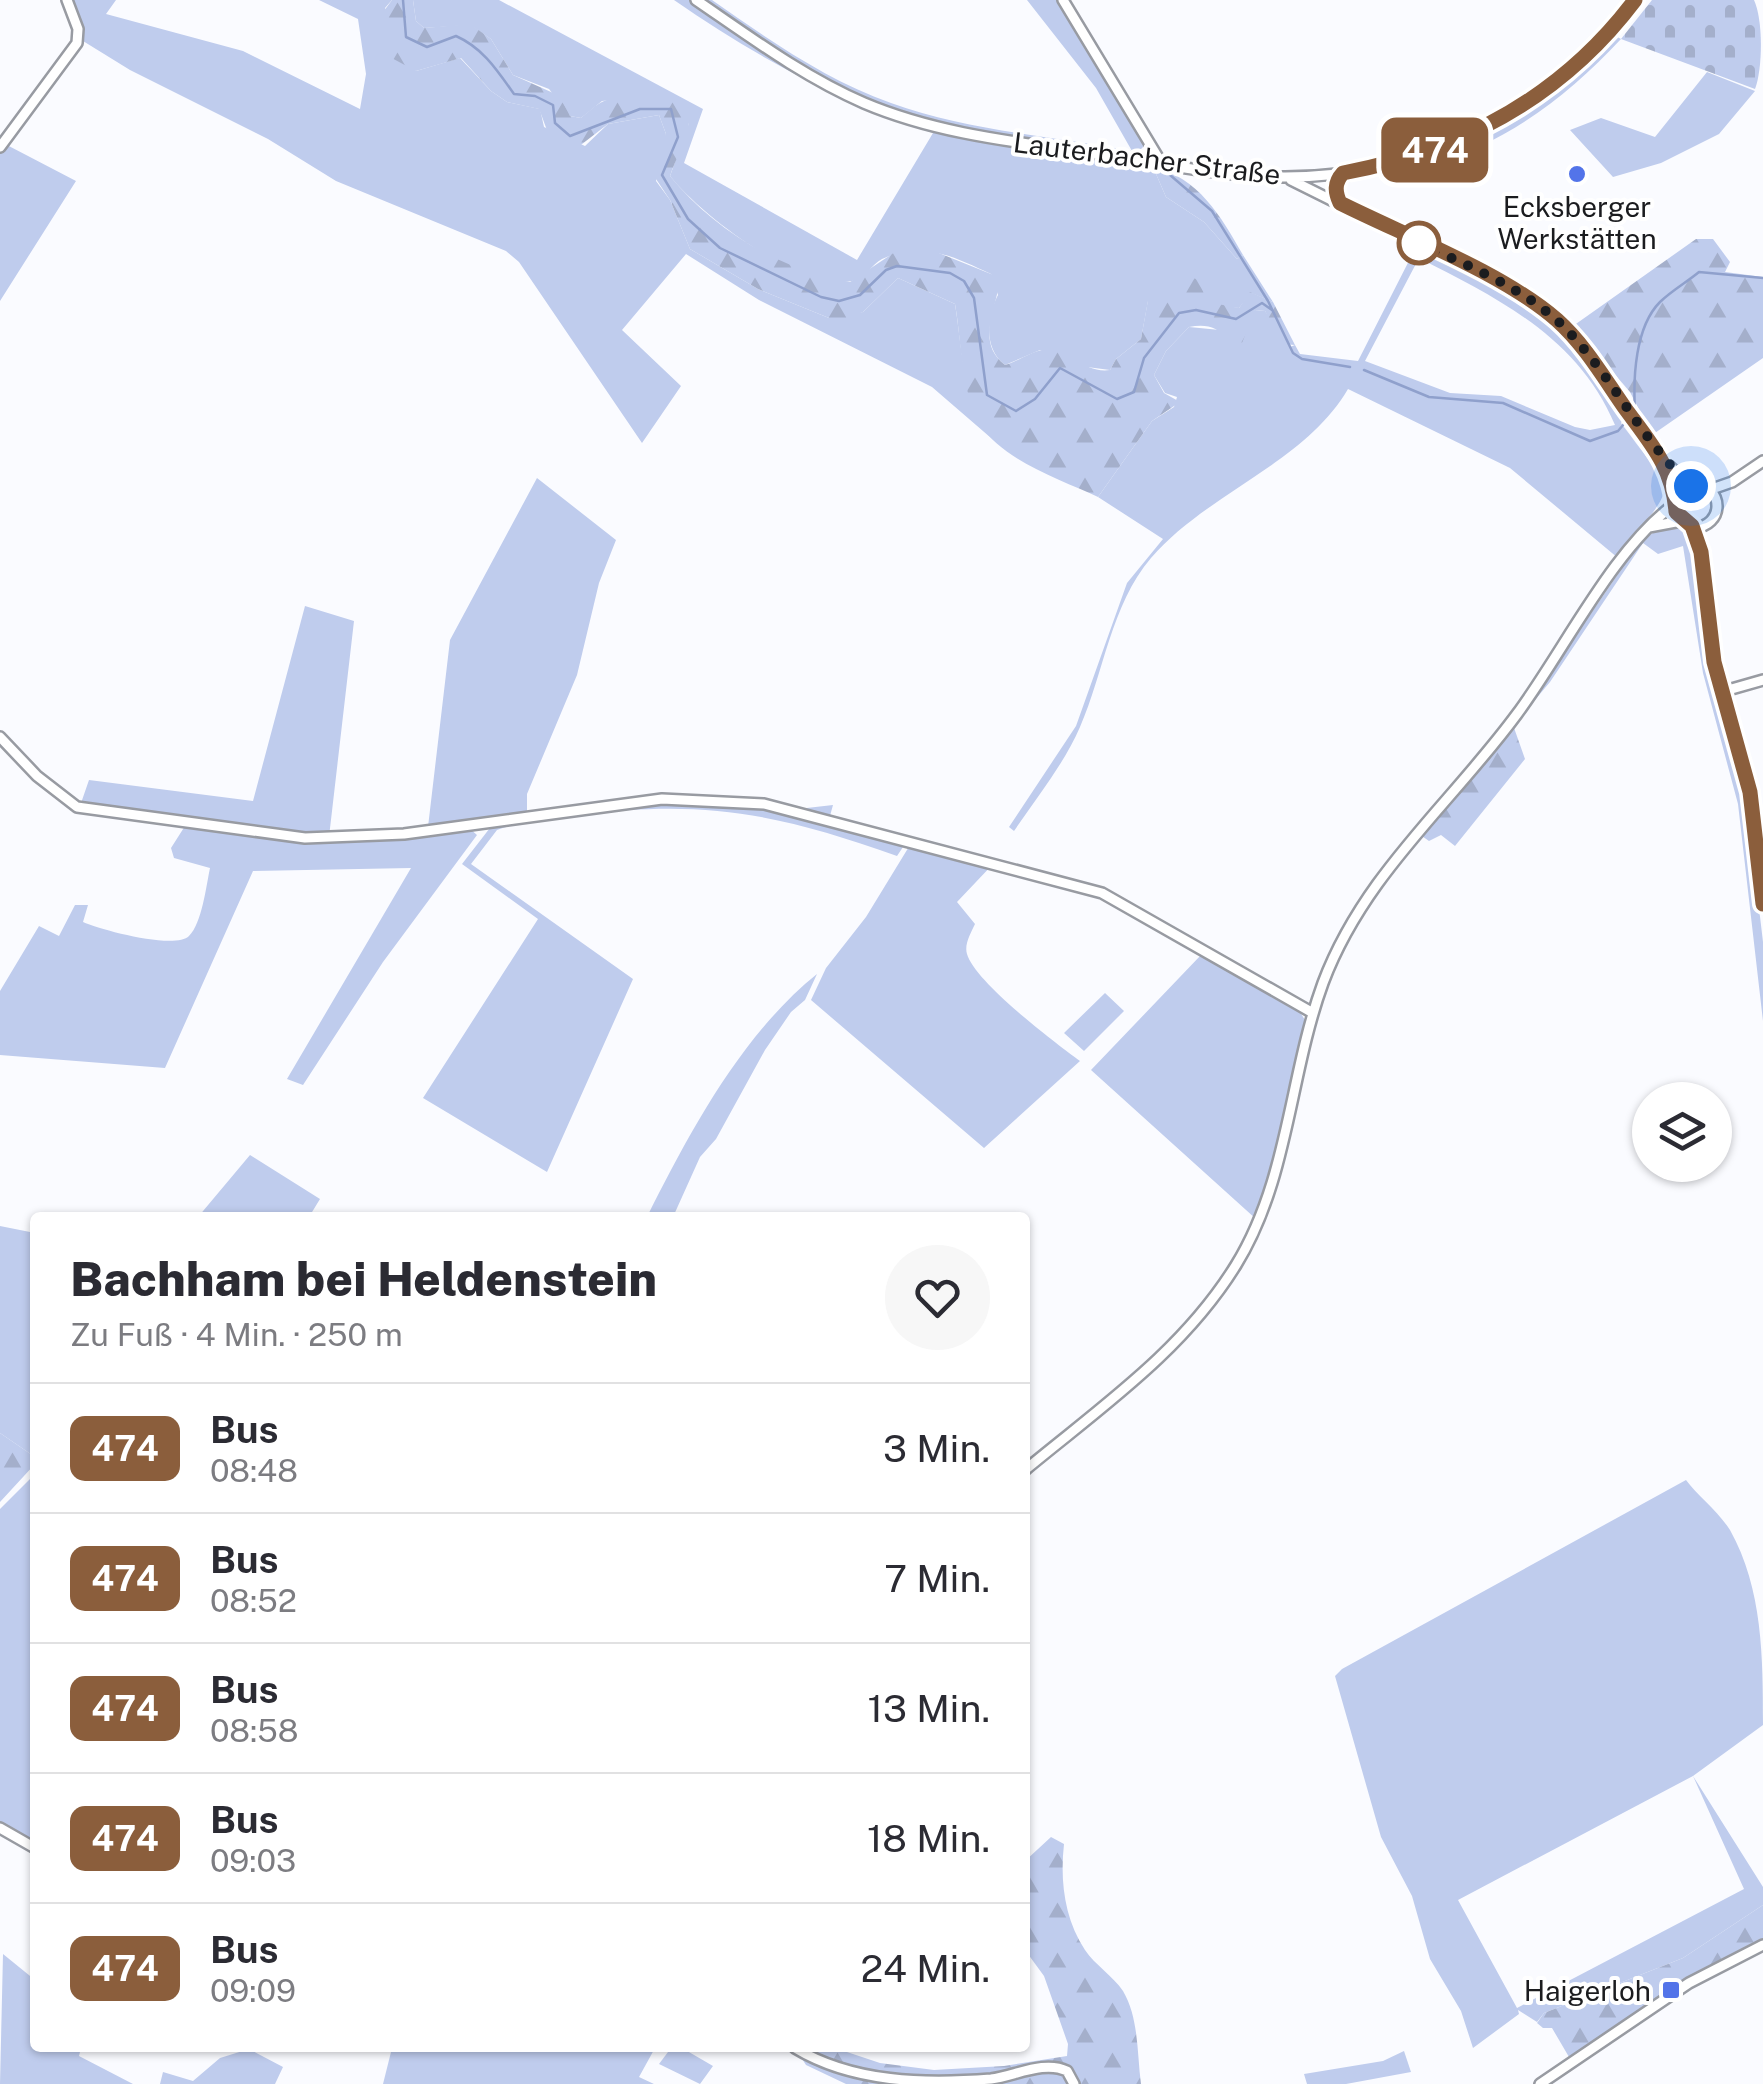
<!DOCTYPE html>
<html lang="de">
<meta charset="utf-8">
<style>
body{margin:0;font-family:"Public Sans",sans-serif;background:#f7f7f7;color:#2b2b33;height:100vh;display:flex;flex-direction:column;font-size:38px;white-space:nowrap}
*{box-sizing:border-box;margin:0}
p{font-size:32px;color:#7c7c81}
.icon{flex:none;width:55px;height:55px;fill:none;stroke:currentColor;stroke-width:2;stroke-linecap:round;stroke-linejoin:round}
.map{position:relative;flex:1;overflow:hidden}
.details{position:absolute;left:30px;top:1212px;width:1000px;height:840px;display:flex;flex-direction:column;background:#fff;border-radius:10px;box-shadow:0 2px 8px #0004}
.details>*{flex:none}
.badge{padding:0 20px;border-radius:15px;font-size:35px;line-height:65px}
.controls{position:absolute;left:1632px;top:1082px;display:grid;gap:20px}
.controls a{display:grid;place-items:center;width:100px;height:100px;border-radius:50%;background:#fff;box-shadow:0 2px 8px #0004;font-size:50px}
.you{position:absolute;width:50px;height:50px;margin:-25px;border:8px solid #fff;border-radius:50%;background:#1a73e8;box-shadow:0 0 0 15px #1a73e833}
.map>.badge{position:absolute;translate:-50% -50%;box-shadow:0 0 0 5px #fff}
.round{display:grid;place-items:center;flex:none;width:105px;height:105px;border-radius:52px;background:#f7f7f7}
.headline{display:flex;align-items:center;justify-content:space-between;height:170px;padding:0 40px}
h1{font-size:48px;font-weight:800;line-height:75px}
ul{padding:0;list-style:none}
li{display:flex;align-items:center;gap:30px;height:130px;padding:0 40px;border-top:2px solid #e1e1e2}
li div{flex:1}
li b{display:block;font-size:38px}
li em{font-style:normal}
li .badge{min-width:110px;font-weight:700;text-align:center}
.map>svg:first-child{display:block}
.green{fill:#bfcced;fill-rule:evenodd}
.forest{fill:url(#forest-firs)}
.cemetery{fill:url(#cemetery-stones)}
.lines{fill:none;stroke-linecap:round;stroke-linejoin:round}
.stream{stroke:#8fa0cc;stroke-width:2.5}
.street-casing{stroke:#989ba2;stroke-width:14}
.street{stroke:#fff;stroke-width:9}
.line-casing{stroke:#fff;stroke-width:22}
.line{stroke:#8b5e3c;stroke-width:15}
.walk{stroke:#1b1c1f;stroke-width:10;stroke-dasharray:0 18}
.poi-dot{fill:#5374e9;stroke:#fff;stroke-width:4}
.stop-dot{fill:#fff;stroke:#8b5e3c;stroke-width:5}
.labels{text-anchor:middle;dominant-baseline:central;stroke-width:8;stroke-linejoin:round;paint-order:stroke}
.street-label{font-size:28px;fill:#1b1c1f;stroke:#fff}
.poi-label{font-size:28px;fill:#1b1c1f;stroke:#fff}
</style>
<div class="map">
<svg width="1763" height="2084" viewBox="0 0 1763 2084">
<defs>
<pattern id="forest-firs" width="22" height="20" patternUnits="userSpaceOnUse" patternTransform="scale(2.5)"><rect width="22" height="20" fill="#bfcced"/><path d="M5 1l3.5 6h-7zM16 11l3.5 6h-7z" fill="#a4afcb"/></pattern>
<pattern id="cemetery-stones" width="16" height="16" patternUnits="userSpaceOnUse" patternTransform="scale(2.5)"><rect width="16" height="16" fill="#bfcced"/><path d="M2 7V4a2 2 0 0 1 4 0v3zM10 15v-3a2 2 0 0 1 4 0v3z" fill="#a4afcb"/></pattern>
</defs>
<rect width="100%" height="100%" fill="#fafbff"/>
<path class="green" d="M70,0h46l-10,14 137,37 117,58 6,-35 -8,-55 -39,-19h73l-7,8 31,63 44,-13 31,33 16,11 33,7 4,18 41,19 23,-22 51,-9 7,19 -10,47 14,19 20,49 68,40 71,29 34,-6 35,-34 57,26c8,49 7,102 43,140l-66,-57 -173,-87 -73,-46 -64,76 59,56 -39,57 -123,-181 -13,-11 -170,-70 -68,-42 -138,-69 -47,-29z
M413,0h86l204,109 -19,54 173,97 76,-127c-95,-32 -177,-76 -259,-133h15l56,38 149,80 259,49 13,30 38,25 33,37 6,-4 30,47 -22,-9 -12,15 -91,-7 -7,38 -25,20 -6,11 -23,-3 -47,-17 -35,15c-22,-17 -18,-49 -7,-70l-7,-21c-37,-17 -68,-34 -109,-15 -11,6 -16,19 -30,22 -52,11 -152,-67 -182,-105l19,-53 -35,-28 -52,6 -21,17 -11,-2 -21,-27 -36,-14 -22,-36 -21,-14 -46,3 -8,-7z
M702,0h10c56,39 114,80 179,103 77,28 161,33 241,48l-36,-63 -69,-88h31l86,146 -10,10c-89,-13 -185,-20 -269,-57 -58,-25 -111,-63 -163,-99z
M1612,34l9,5c-54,58 -115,104 -191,126 -25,8 -61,6 -83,19l-2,9 9,9 98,47 -2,4 -109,-58 6,-18c119,-28 176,-60 265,-143z
M1707,72l48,19 -36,43 -58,29 -48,14 -43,-47 31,-12 54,19z
M5,144l71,37 -76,120v-149z
M1416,247l83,42 59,38 68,89 -5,7c62,83 52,57 -3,135l-108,-90 -162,-79c-44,75 -140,103 -197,169 -40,47 -47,114 -71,169 -16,37 -43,70 -66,104l-5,-4 67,-101 51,-143 36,-44 -65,-42 54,-76 22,-14 3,-10 -12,-4 -11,-18 12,-24 23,-24 31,3 35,-20 10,1 25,36 5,-2 5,9 58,7zM1419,258c80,41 159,79 196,167l-25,5 -15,-3 -74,-31 -51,-3 -85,-32z
M537,478l79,62 -17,43 -22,92 -50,119v19l-99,14 22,-187z
M1663,526l17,1 12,18 18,117 35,128 18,152v79l-25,-217 -35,-131 -20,-127 -25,8 -15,-11 -93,139 -36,43 126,-183z
M305,606l49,15 -25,216 -249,-31 9,-26 164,21z
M669,801l129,8 35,-4 -5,18 75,24 -6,9c-118,-42 -193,-57 -317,-41 -28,3 -57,6 -83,15l-26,34 162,115 -86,193 -124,-74 115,-179 -76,-55 31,-40z
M185,826l155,16 129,-14 8,7 -94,127 -80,123 -16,-6 124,-211 -158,3 -88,197 -165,-13v-64l39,-65 20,10 16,-31h13l-5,17c18,8 92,28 106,14 13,-13 17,-49 21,-68l-36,-10 -3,-10z
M910,845l84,18 -37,39 18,22c-4,9 -11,20 -8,30 8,28 87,88 113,107l-96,87 -173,-148 15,-32 40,-51z
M1201,955l99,57 8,13 -30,126 -22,68 -165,-149z
M817,974l-12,26 -14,12 -26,38 -49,89 -16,18 -27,60h-26c42,-84 95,-183 170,-243z
M1105,993l19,18 -40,40 -20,-18z
M250,1155l70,44 -11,18h-111z
M0,1226l35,7v224l-35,-24z
M35,1474v372l-35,-20v-317z
M1686,1480c11,15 32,31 44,50 33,59 33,128 33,195l-70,51 70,111v18l-80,53 -139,55 -7,9 -19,-12 1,4 -46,34 -12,-37 -31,-52 -18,-63 -31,-59 -46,-161 7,-7zM1693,1776l51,113 -227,119 -59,-108z
M3,1954l32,26v68h46l-2,8 54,28h-133z
M392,2048h263l-16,29 15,7h-271z
M671,2048h11l31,18 -13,18 -41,-20z
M249,2049l34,18 -8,17h-115l3,-12 30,9 27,-23z
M1404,2051l7,21 -65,12h-39l-3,-10 79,-13z"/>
<path class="forest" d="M392,0h21l3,21 8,7 46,-4 21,15 22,36 47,21 10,20 11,2c6,-5 12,-11 19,-15 19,-11 93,-18 89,20 -2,17 -14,37 -19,53 44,54 112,95 180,106l48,-32 26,-3 67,27 8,8c-2,27 -24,60 6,83 12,-3 25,-13 37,-15 25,-3 42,24 68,20l6,-11 25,-20 7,-39 9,-18 25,-8 17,6 8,22 32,6 11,-16 23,10 22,43 -13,-1 -17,-33 -10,-1 -13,33 -15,-3c-9,-14 -22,-16 -38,-13l-23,24 -12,24 10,18 16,9 -28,19 -54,76c-36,-17 -95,-36 -117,-72 -21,-35 -19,-82 -26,-121l-57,-26 -35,34 -18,7 -16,-1 -71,-29 -68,-40 -20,-49 -24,-36 20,-30 -7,-19 -51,9 -35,27c-25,-5 -25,-21 -34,-42l-32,-7 -16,-11 -30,-33 -45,13 -30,-16 -11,-32z
M1153,167c45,10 68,49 90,88l-6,4 -33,-37 -38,-25z
M1696,239h17l17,23 -5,10 38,5v81l-111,77 -22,-43 -57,-66z
M1513,725l12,34 -70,87 -14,-11 -12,6 -10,-7z
M0,1433l35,24v7l-35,38z
M1051,1837l13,7c-4,36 0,74 21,106 10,15 28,26 38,41 16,27 14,63 18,93h-295l-40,-19 -11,-17h40l45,15 54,7 70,-4 63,-10 1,-12 -24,-68 -19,-26v-89z
M1763,1905v36l-87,45 -107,71 -17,-29h-9l-6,-5 7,-10 139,-55z"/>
<path class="cemetery" d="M1652,0h102c9,19 9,68 1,89l-134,-50z"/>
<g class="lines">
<path class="stream" d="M403,0l3,37 21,10 29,-11c27,12 41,34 58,58l21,2 18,9 2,18 15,13 70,-27h31l7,28 -16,38 26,44 32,29 101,49 18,4 21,-6 26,-25 11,-4 53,7 14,8 10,17 13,97 29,16 19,-12 25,-31 57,31 17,-7 10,-34 35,-45 17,-3 40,9 26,-16 10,7
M1170,175l42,36 56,90 25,52 9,6 48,8
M1364,370l65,27 74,6 87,38 28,-10 17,-20c-2,-33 0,-84 25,-109 11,-11 27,-20 39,-30l64,6"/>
<defs>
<path id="street" d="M696,0c54,37 108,77 168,103 73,31 152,39 229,50 62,10 126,23 189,24 139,1 270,-67 353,-177
M1063,0l99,164
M0,147l77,-104 1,-14 -11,-29
M1291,180l217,108 47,30 35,39 72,103 16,35
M1339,201l-4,-13 8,-15
M1668,465l23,21
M1675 506a21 21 0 1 1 42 0a21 21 0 1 1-42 0Z
M1709,490l23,-8 31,-21
M1692,526l9,26 13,110 37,130 12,113
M1649,527l32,-6
M1721,692l42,-12
M0,737l37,39 40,31 228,31 99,-4 258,-35 102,5 338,89 211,120
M1025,1470c76,-63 158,-119 211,-205 53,-86 53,-189 87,-282 41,-109 127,-178 194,-269 47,-63 96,-166 159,-211
M0,1828l35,20
M795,2048c58,35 130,36 196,31 24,-3 53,-19 76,-8l7,13
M1540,2084l149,-101 74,-38"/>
</defs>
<use href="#street" class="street-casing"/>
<use href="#street" class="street"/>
</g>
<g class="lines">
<defs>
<path id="line" d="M1635,0c-73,97 -174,151 -292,173 -9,10 -8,19 -3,30 66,33 163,70 217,117 29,26 48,60 70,91 26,35 46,58 49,101l16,14 9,26 13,110 36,130 13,112"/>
</defs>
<use href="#line" class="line-casing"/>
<use href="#line" class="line"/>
<path class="walk" d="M1419,243c49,23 108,46 147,86 47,48 75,111 125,157"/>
</g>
<g class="poi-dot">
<circle cx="1577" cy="174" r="10"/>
<rect x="1661" y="1980" width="20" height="20" rx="5"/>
</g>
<circle class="stop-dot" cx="1419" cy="243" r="20"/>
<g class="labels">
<g class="street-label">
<text transform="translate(1147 158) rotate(7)">Lauterbacher Straße</text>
</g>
<g class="poi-label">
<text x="1577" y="206">Ecksberger<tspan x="1577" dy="32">Werkstätten</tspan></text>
<text x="1651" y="1990" text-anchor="end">Haigerloh</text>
</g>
</g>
</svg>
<div class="controls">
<a><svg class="icon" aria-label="layers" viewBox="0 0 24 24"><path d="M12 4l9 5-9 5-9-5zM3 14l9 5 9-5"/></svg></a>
</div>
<div class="you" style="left:1691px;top:486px"></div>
<b class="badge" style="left:1435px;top:150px;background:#8b5e3c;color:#fff">474</b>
<section class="details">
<div class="headline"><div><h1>Bachham bei Heldenstein</h1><p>Zu Fuß · 4 Min. · 250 m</p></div><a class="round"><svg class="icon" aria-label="heart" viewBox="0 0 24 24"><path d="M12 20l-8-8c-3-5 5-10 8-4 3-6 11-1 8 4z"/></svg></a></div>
<ul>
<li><span class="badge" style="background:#8b5e3c;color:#fff">474</span><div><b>Bus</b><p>08:48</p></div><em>3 Min.</em></li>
<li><span class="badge" style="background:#8b5e3c;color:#fff">474</span><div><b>Bus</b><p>08:52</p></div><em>7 Min.</em></li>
<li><span class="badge" style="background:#8b5e3c;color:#fff">474</span><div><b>Bus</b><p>08:58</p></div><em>13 Min.</em></li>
<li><span class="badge" style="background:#8b5e3c;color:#fff">474</span><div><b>Bus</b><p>09:03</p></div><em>18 Min.</em></li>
<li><span class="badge" style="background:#8b5e3c;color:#fff">474</span><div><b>Bus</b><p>09:09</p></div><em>24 Min.</em></li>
</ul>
</section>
</div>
